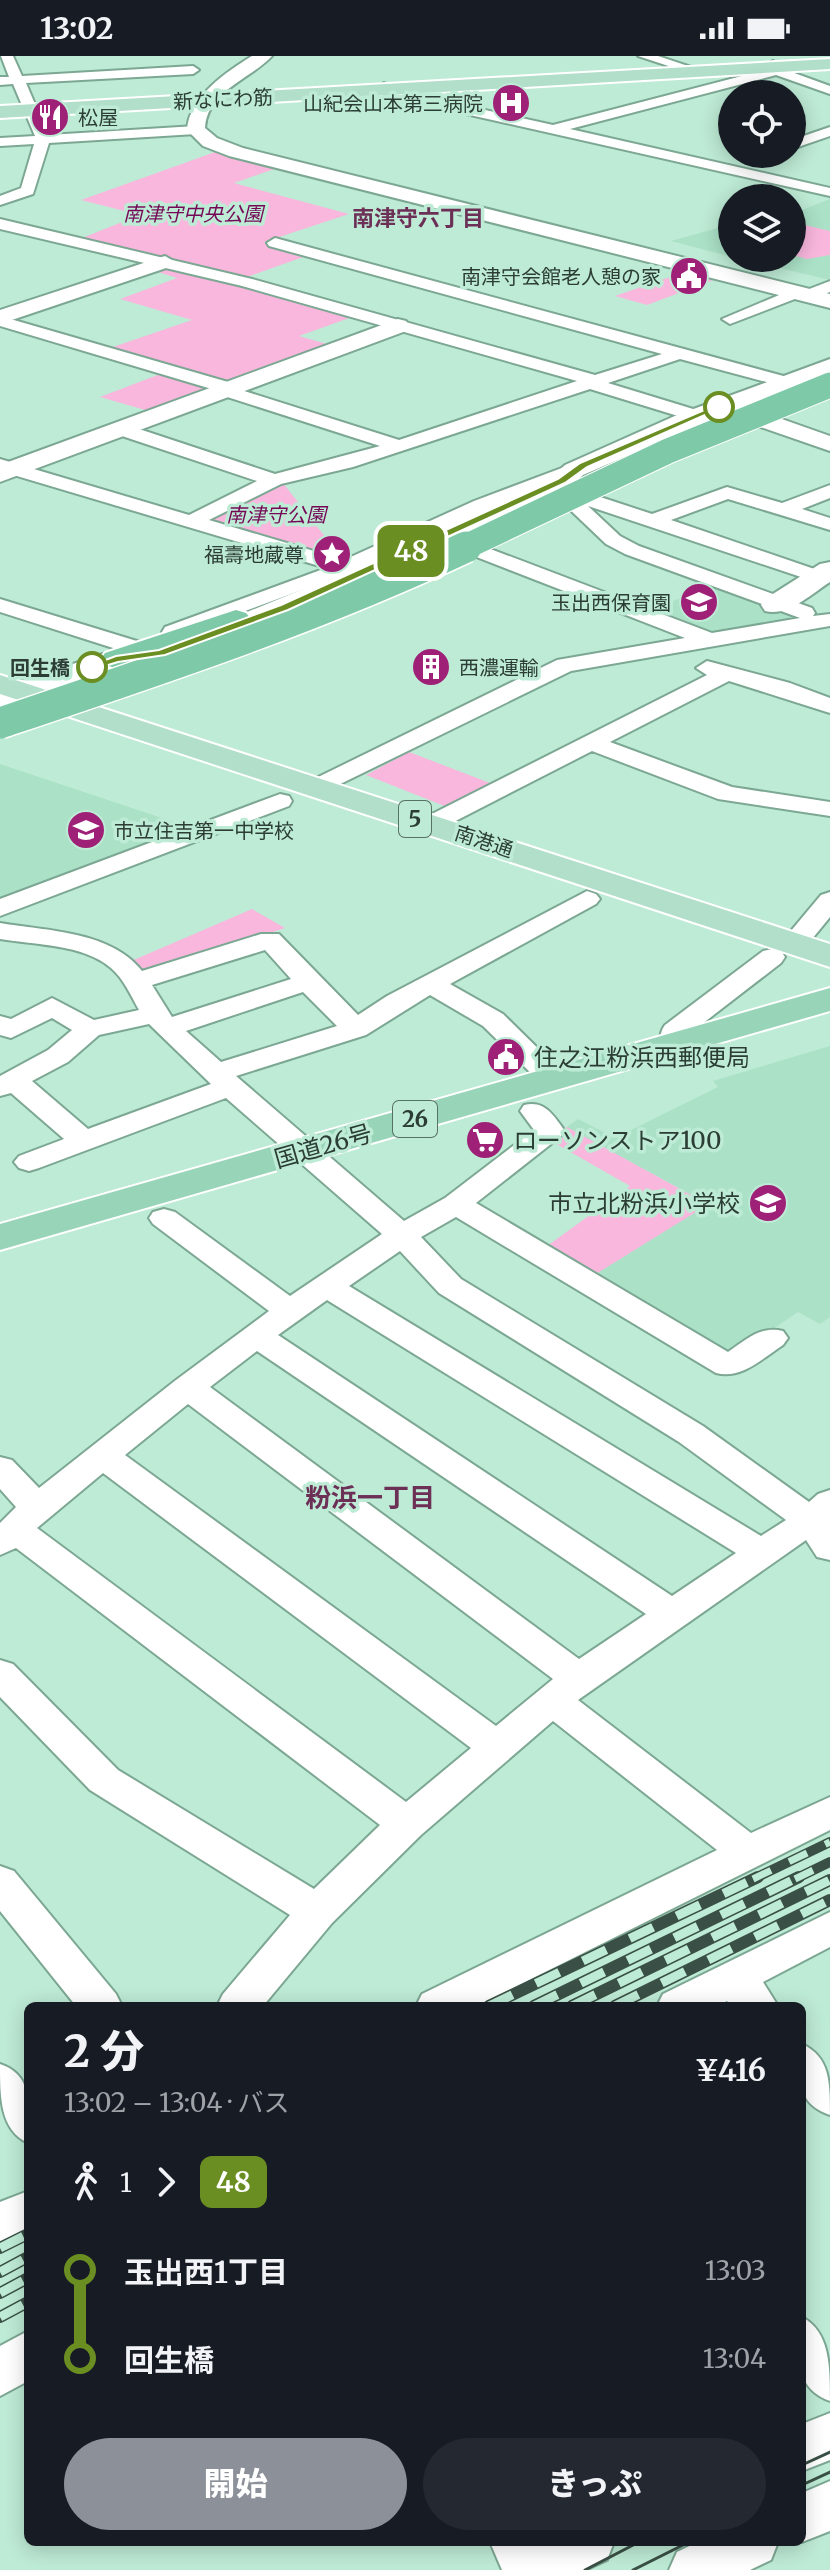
<!DOCTYPE html>
<html lang="ja">
<meta charset="utf-8">
<style>
body{margin:0;font-family:Merriweather,"Noto Sans JP",serif;background:#242831;color:#f1f3f6;height:100vh;display:flex;flex-direction:column;font-size:30px;white-space:nowrap}
*{box-sizing:border-box;margin:0}
p{font-size:26px;color:#9ea1a6}
.icon{flex:none;width:44px;height:44px;fill:none;stroke:currentColor;stroke-width:2;stroke-linecap:round;stroke-linejoin:round}
.map{position:relative;flex:1;overflow:hidden}
.sheet{position:absolute;left:24px;top:1946px;width:782px;height:544px;display:flex;flex-direction:column;background:#171b24;border-radius:12px;box-shadow:0 4px 20px #0003}
.sheet>*{flex:none}
.badge{padding:0 16px;border-radius:12px;font-size:28px;line-height:52px}
.tools{position:absolute;left:718px;top:24px;display:grid;gap:16px}
.tools a{display:grid;place-items:center;width:88px;height:88px;border-radius:50%;background:#171b24;box-shadow:0 4px 20px #0003;font-size:40px}
.map>.badge{position:absolute;translate:-50% -50%;box-shadow:0 0 0 4px #fff}
.legs{display:flex;align-items:center;gap:12px;height:88px;padding:0 40px;font-size:26px}
.legs p{margin-inline-start:auto}
.head{display:flex;align-items:center;justify-content:space-between;height:136px;padding:0 40px}
h1{font-size:44px;font-weight:800;line-height:60px}
.primary-button{display:flex;gap:16px;margin-top:auto;padding:16px 40px}
.primary-button a{flex:1;height:92px;border-radius:48px;background:#8c9099;color:#fff;font-size:32px;font-weight:800;line-height:92px;text-align:center}
.primary-button a+a{background:#242831;color:#f1f3f6}
ul{padding:0 40px;list-style:none}
li{display:flex;align-items:center;gap:28px;height:88px;font-size:30px}
li i{display:grid;place-items:center;width:12px;height:100%;margin:0 10px;background:currentColor}
li i::after{content:'';width:20px;height:20px;margin:-10px;border:6px solid;border-radius:50%;background:#171b24}
li p{margin-inline-start:auto}
li:first-child i{background:linear-gradient(#0000 50%,currentColor 0)}
li:last-child i{background:linear-gradient(currentColor 50%,#0000 0)}
.status{display:flex;justify-content:space-between;align-items:center;height:56px;padding:0 40px;background:#171b24;direction:ltr}
.status svg{height:22px;fill:currentColor}
.map>svg:first-child{display:block}
.built{fill:#abe1c7}
.green{fill:#f9b7dd}
.lines{fill:none;stroke-linecap:round;stroke-linejoin:round}
.minor-casing{stroke:#7ca793;stroke-width:4}
.tertiary-casing{stroke:#7ca793;stroke-width:4}
.primary-casing{stroke:#fff;stroke-width:4}
.trunk-casing{stroke:#fff;stroke-width:4}
.motorway-casing{stroke:#fff;stroke-width:4}
.minor{fill:#fff;fill-rule:evenodd}
.tertiary{fill:#fff;fill-rule:evenodd}
.primary{fill:#b2dfca;fill-rule:evenodd}
.trunk{fill:#98d4b8;fill-rule:evenodd}
.motorway{fill:#7ec9a7;fill-rule:evenodd}
.tram{stroke:#3a4f45;stroke-width:3}
.rail-far1-casing{stroke:#3a4f45;stroke-width:10}
.rail-casing{stroke:#3a4f45;stroke-width:12}
.rail-far1{stroke:#beebd5;stroke-width:7;stroke-dasharray:20;stroke-linecap:butt}
.rail{stroke:#beebd5;stroke-width:9;stroke-dasharray:26;stroke-linecap:butt}
.motorway-bridge-far1-casing{stroke:#fff;stroke-width:27;stroke-linecap:butt}
.motorway-bridge-casing{stroke:#fff;stroke-width:34;stroke-linecap:butt}
.motorway-bridge-far1{stroke:#7ec9a7;stroke-width:25}
.motorway-bridge{stroke:#7ec9a7;stroke-width:31}
.line-1{fill:#6b8e23;stroke:#fff;stroke-width:2}
.stop-1-dot{fill:#fff;stroke:#6b8e23;stroke-width:4}
.labels{text-anchor:middle;dominant-baseline:central;stroke-width:7;stroke-linejoin:round;paint-order:stroke}
.far-street-label{font-size:20px;fill:#2b3d34;stroke:#beebd5}
.far-poi-label{font-size:20px;fill:#2b3d34;stroke:#beebd5;text-anchor:end}
.far-park-label{font-size:20px;font-style:italic;fill:#750856;stroke:#beebd5}
.far-stop-label{font-size:20px;font-weight:bold;fill:#2b3d34;stroke:#beebd5;text-anchor:end}
.far-neighbourhood-label{font-size:22px;font-weight:bold;fill:#6c2f56;stroke:#beebd5}
.shield{fill:#beebd5;stroke:#577164;stroke-width:2}
.shield-label{font-size:22px;font-weight:bold;fill:#2b3d34}
.poi-label{font-size:24px;fill:#2b3d34;stroke:#beebd5;text-anchor:start}
.street-label{font-size:24px;fill:#2b3d34;stroke:#beebd5}
.neighbourhood-label{font-size:26px;font-weight:bold;fill:#6c2f56;stroke:#beebd5}
</style>
<div class="status"><b>13:02</b><svg viewBox="0 0 49 12"><path d="M0 12V9h3v3zM5 12V6h3v6zM10 12V3h3v9zM15 12V0h3v12zM26 1h20v11H26zM47 4h2v5h-2z"/></svg></div>
<div class="map">
<svg width="830" height="2514" viewBox="0 0 830 2514">
<rect width="100%" height="100%" fill="#beebd5"/>
<path class="built" d="M830,143v81l-92,-22h54v-44z
M732,168v33l-61,-16z
M711,529l89,34 -83,17 -65,-26z
M0,708l174,58 -4,16 -170,65z
M830,990v271l-10,7 -22,-12 -68,46 -139,-81 117,-73 -141,-77 11,-8 37,19 103,-51 -5,-6z"/>
<path class="green" d="M218,95l62,16 -46,16 115,31 -85,28 45,13 -62,22 -165,-39 58,-23 -59,-15z
M792,166l38,9v24l-23,4 -15,-4z
M170,211l185,49 -56,20 31,9 -99,37h-8l-113,-34 82,-28 -72,-21 57,-21 -25,-8z
M706,218l13,4 -72,27 -32,-9 55,-19 18,4z
M163,317l46,13 1,4 -58,22 -52,-15z
M283,427l50,64 -13,7 -109,-32v-4z
M409,696l81,31 -43,24 -81,-32z
M252,853l33,19 -146,48 -10,-14z
M567,1071l135,74 7,3 -118,73 -48,-28 87,-63 -79,-45z"/>
<g class="lines">
<defs>
<path id="minor" d="M1,0h12l9,20 171,-10 6,4 -6,4 -167,9 22,52 148,-9 7,4 -7,4 -147,9 -16,51 -33,11v-9l21,-8 13,-44 -34,2v-8l35,-2 -22,-52 -13,1v-8h9z
M638,0h20l48,16 -7,4z
M773,5l13,9 44,16v8l-54,-19 -206,54 260,59v8l-440,-99 -13,-10 7,-4 11,7 158,35 216,-56 -2,-4z
M830,71v9l-38,13v-9z
M0,163l252,60 343,96 67,-21 -393,-108 -2,-3 8,-5 516,140 3,4 -9,5 -105,-28 -72,24 95,29 3,4 -3,4h-12l-101,-31 -237,78 -72,17 -72,36 135,40 130,-59 93,-35h14l3,4 -3,4 -93,35 -135,62 -180,67 -8,-1 -3,-5 3,-5 161,-59 -326,-97v-12l189,56 68,-34 -141,-47 -2,-4 2,-4h14l145,48 105,-28 -162,-52 -3,-4 -215,-64v-10l235,68 3,5 161,51 178,-59 -335,-95 -242,-57z
M830,225v11l-23,8 -7,-3 -70,27 -8,-5 69,-29 13,1z
M830,429v13l-28,11 28,9v12l-102,-31 -57,21 155,53 3,4 -10,6 -231,-77 32,30 19,10 173,62 3,5 -2,3 17,-2v12l-259,45 -247,121h-16l-4,-5 4,-5 249,-122 128,-22 -219,-85 -3,-4 3,-4h14l232,88 88,-15 -175,-64 -19,-10 -42,-40 -3,-4 18,-10 73,24 75,-27 55,16z
M0,543l140,43 3,5 -11,7 -132,-42z
M707,605l83,22 40,15v15l-101,-32 -119,61 122,45 98,15v14l-112,-17 -126,-48 -152,78h-18l-3,-5 3,-5 285,-144 -11,-7z
M280,738l9,2 3,5 -3,5 -289,110v-17z
M587,835l9,3 4,5 -4,5 -146,80 53,30 60,59 4,6 -4,6 -10,3 -10,-3 -60,-59 -53,-31 -64,40 -130,41 168,145 41,-23 89,-68 -14,-19 4,-6c21,-5 29,10 41,26l-5,6 -84,66 252,149c18,-12 33,-27 55,-21l5,7 -5,7c-20,13 -42,35 -67,28l-260,-156 -35,20 40,42 242,147 106,76 9,-8 12,-4v70l-13,-3 -11,-17 -228,160 173,133 79,-36v33l-353,176h-61l6,-12 295,-144 -164,-129 -132,114 -89,88 -69,83h-46l6,-12 67,-79 -200,-125 -90,-93v-37l13,4 105,106 196,119 66,-64 -364,-277 -16,7v-32l16,-16 -16,-18v-32l12,3 27,28 137,-108 93,-69 -116,-87 -4,-6 4,-6 11,-3 11,3 115,84 92,-62 -156,-136 -187,70 -10,3 -10,-3 -5,-6 5,-6 45,-17 -53,-46 -11,3v-20l48,-26 24,-20 -20,-12 -41,20 -11,-3v-19l11,3 41,-21 42,22 45,-10c-8,-14 -15,-31 -28,-42 -28,-24 -76,-23 -111,-29v-16c47,8 111,8 142,48l119,-37h18l79,81 29,-19zM265,894l26,29 -119,38 -20,-32zM303,936l34,34 -116,36 -35,-31zM149,968l62,60 -123,45 -56,-48 36,-19 31,-27zM400,1195l39,42 240,149 107,78 -25,16 -412,-250zM327,1244l409,253 -64,43 -394,-261zM257,1295l389,263 -67,45 -369,-272zM188,1348l365,275 -57,47 -371,-271zM103,1417l368,275 -65,54 -369,-274z
M830,836v25l-27,33h-18l-4,-6 4,-6 36,-43z
M772,893l9,2 4,6 -4,6 -92,71v11l-4,6 -10,2 -10,-2c-6,-8 -6,-18 0,-26l98,-74z
M0,1810l14,5 102,123 6,12h-46l-76,-95z
M830,1856v35l-67,35 15,24h-46l-5,-5 -10,5h-60l6,-12z
M802,1988c28,13 28,38 28,71 -37,-13 -28,-38 -28,-71z
M0,2008c36,12 28,47 28,79 -28,-13 -28,-46 -28,-79z
M28,2135v42l-28,11v-42z
M802,2261c28,15 28,49 28,84 -40,-15 -28,-48 -28,-84z
M28,2275v50l-28,15v-50z
M830,2357v47l-28,11v-47z
M830,2425v50l-28,11h-1l1,-49z
M490,2486h124l-7,18 -22,10h-83z
M698,2486h80l-7,18 -21,10h-81l8,-18z"/>
<path id="tertiary" d="M252,0h20c-21,23 -65,35 -67,72l12,10 26,10 587,146v14l-601,-152 -26,-10 -16,-16c2,-33 39,-58 65,-74z
M165,200l10,6 -3,4 -172,58v-14z
M398,263l8,2 3,5 -3,5 -406,151v-17z
M830,303v15l-85,32 85,30v15l-107,-37 -140,61 -12,11 -233,109 -81,31 -10,-2 -4,-6 4,-6 71,-29 235,-107 12,-11 112,-50z
M830,506v20c-19,12 -42,35 -65,29l-4,-6 4,-6 55,-35z
M161,587l10,3 4,6 -4,6 -50,9 -121,40v-19l106,-35z"/>
<path id="primary" d="M830,3v10l-830,49v-12z
M0,619l830,269v23l-830,-273z"/>
<path id="trunk" d="M830,932v23l-830,239v-26z"/>
<path id="motorway" d="M236,554l10,3 5,6 -5,6 -130,43 -11,-3 -4,-6 4,-6z"/>
</defs>
<use href="#minor" class="minor-casing"/>
<use href="#tertiary" class="tertiary-casing"/>
<use href="#primary" class="primary-casing"/>
<use href="#trunk" class="trunk-casing"/>
<use href="#motorway" class="motorway-casing"/>
<use href="#minor" class="minor"/>
<use href="#tertiary" class="tertiary"/>
<use href="#primary" class="primary"/>
<use href="#trunk" class="trunk"/>
<use href="#motorway" class="motorway"/>
<path class="tram" d="M802,2409l28,-13
M802,2429l28,-13
M585,2514l54,-28
M633,2514l56,-28"/>
<defs>
<path id="rail-far1" d="M753,1823l77,-37
M795,1823l35,-17"/>
<path id="rail" d="M489,1950l269,-129
M534,1950l265,-129
M572,1950l258,-126
M615,1950l215,-106
M0,2192l28,-14
M0,2216l28,-15
M0,2237l28,-15
M0,2261l28,-15"/>
</defs>
<use href="#rail-far1" class="rail-far1-casing"/>
<use href="#rail" class="rail-casing"/>
<use href="#rail-far1" class="rail-far1"/>
<use href="#rail" class="rail"/>
<defs>
<path id="motorway-bridge-far1" d="M461,493l207,-98 162,-66"/>
<path id="motorway-bridge" d="M0,667c158,-53 315,-105 466,-176"/>
</defs>
<use href="#motorway-bridge-far1" class="motorway-bridge-far1-casing"/>
<use href="#motorway-bridge" class="motorway-bridge-casing"/>
<use href="#motorway-bridge-far1" class="motorway-bridge-far1"/>
<use href="#motorway-bridge" class="motorway-bridge"/>
</g>
<path class="line-1" d="M716,349l7,2 -136,60 -22,16 -277,127 -123,45 -47,7 -26,8 -5,-3 29,-11 43,-6 122,-45 277,-126 22,-16z"/>
<defs>
<symbol id="hospital-disc" viewBox="-11 -11 22 22"><circle r="9.5" fill="#9e2177" stroke="#beebd5"/><path d="M-5-5h3v3.5h4V-5h3V5h-3V1.5h-4V5h-3Z" fill="#fff"/></symbol>
<symbol id="restaurant-disc" viewBox="-11 -11 22 22"><circle r="9.5" fill="#9e2177" stroke="#beebd5"/><path d="M-5-6h1v4h1v-4h1v4h1v-4h1v5L-1.5 .5V6h-2V.5L-5-1ZM5-6V6H3V1.5H1.5Q1.5-4 5-6Z" fill="#fff"/></symbol>
<symbol id="civic-disc" viewBox="-11 -11 22 22"><circle r="9.5" fill="#9e2177" stroke="#beebd5"/><path d="M-.6-6.5H3V-4.5H.6V-3L4-1V1h2V6H-6V1h2V-1L-.6-3ZM-1.2 2.5V6h2.4V2.5Z" fill="#fff"/></symbol>
<symbol id="sight-disc" viewBox="-11 -11 22 22"><circle r="9.5" fill="#9e2177" stroke="#beebd5"/><path d="M0-6L1.8-2.2L6-1.7L2.9 1.2L3.7 5.4L0 3.3L-3.7 5.4L-2.9 1.2L-6-1.7L-1.8-2.2Z" fill="#fff"/></symbol>
<symbol id="school-disc" viewBox="-11 -11 22 22"><circle r="9.5" fill="#9e2177" stroke="#beebd5"/><path d="M0-5L7-2L0 1L-7-2ZM-4 1L0 2.5L4 1V4Q0 6-4 4Z" fill="#fff"/></symbol>
<symbol id="building-disc" viewBox="-11 -11 22 22"><circle r="9.5" fill="#9e2177" stroke="#beebd5"/><path d="M-4-6H4V6H1V3H-1V6H-4ZM-2.5-4.3h1.7v1.8h-1.7ZM.8-4.3h1.7v1.8H.8ZM-2.5-1h1.7V.8h-1.7ZM.8-1h1.7V.8H.8Z" fill="#fff"/></symbol>
<symbol id="supermarket-disc" viewBox="-11 -11 22 22"><circle r="9.5" fill="#9e2177" stroke="#beebd5"/><path d="M-6-5.5h2.5l.6 2H6L4.5 2H-2.5L-4.4-4H-6ZM-1.5 3.2a1.3 1.3 0 1 0 .1 0ZM3 3.2a1.3 1.3 0 1 0 .1 0Z" fill="#fff"/></symbol>
</defs>
<g fill-rule="evenodd">
<use href="#hospital-disc" x="489" y="25" width="44" height="44"/>
<use href="#restaurant-disc" x="28" y="39" width="44" height="44"/>
<use href="#civic-disc" x="667" y="198" width="44" height="44"/>
<use href="#sight-disc" x="310" y="476" width="44" height="44"/>
<use href="#school-disc" x="677" y="524" width="44" height="44"/>
<use href="#building-disc" x="409" y="589" width="44" height="44"/>
<use href="#school-disc" x="64" y="752" width="44" height="44"/>
<use href="#civic-disc" x="484" y="979" width="44" height="44"/>
<use href="#supermarket-disc" x="463" y="1062" width="44" height="44"/>
<use href="#school-disc" x="746" y="1125" width="44" height="44"/>
</g>
<g class="stop-1-dot">
<circle cx="719" cy="351" r="14"/>
<circle cx="92" cy="611" r="14"/>
</g>
<g class="labels">
<g class="far-street-label">
<text transform="translate(223 43) rotate(-3)">新なにわ筋</text>
<text transform="translate(484 785) rotate(18)">南港通</text>
</g>
<g class="far-poi-label">
<text x="483" y="47">山紀会山本第三病院</text>
<text x="78" y="61" text-anchor="start">松屋</text>
<text x="661" y="220">南津守会館老人憩の家</text>
<text x="304" y="498">福壽地蔵尊</text>
<text x="671" y="546">玉出西保育園</text>
<text x="459" y="611" text-anchor="start">西濃運輸</text>
<text x="114" y="774" text-anchor="start">市立住吉第一中学校</text>
</g>
<g class="far-park-label">
<text x="193" y="157">南津守中央公園</text>
<text x="276" y="458">南津守公園</text>
</g>
<g class="far-stop-label">
<text x="70" y="611">回生橋</text>
</g>
<g class="far-neighbourhood-label">
<text x="418" y="162">南津守六丁目</text>
</g>
<g class="shield">
<rect x="399" y="745" width="32" height="36" rx="6"/>
<rect x="393" y="1045" width="44" height="36" rx="6"/>
</g>
<g class="shield-label">
<text x="415" y="763">5</text>
<text x="415" y="1063">26</text>
</g>
<g class="poi-label">
<text x="534" y="1001">住之江粉浜西郵便局</text>
<text x="513" y="1084">ローソンストア100</text>
<text x="740" y="1147" text-anchor="end">市立北粉浜小学校</text>
</g>
<g class="street-label">
<text transform="translate(323 1090) rotate(-16)">国道26号</text>
</g>
<g class="neighbourhood-label">
<text x="370" y="1441">粉浜一丁目</text>
</g>
</g>
</svg>
<div class="tools">
<a><svg class="icon" aria-label="locate" viewBox="0 0 24 24"><circle cx="12" cy="12" r="6"/><path d="M12 2v4M12 18v4M2 12h4M18 12h4"/></svg></a>
<a><svg class="icon" aria-label="layers" viewBox="0 0 24 24"><path d="M12 4l9 5-9 5-9-5zM3 14l9 5 9-5"/></svg></a>
</div>
<b class="badge" style="left:411px;top:495px;background:#6b8e23;color:#fff">48</b>
<section class="sheet">
<div class="head"><div><h1>2 分</h1><p>13:02 – 13:04 · バス</p></div><b>¥416</b></div>
<div class="legs"><svg class="icon" aria-label="walk" viewBox="0 0 24 24"><circle cx="13" cy="4" r="2"/><path d="M13 8l-2 6 4 7M11 14l-3 7M7 12l3-4h3l4 4"/></svg>1<svg class="icon" aria-label="forward" viewBox="0 0 24 24"><path d="M9 5l7 7-7 7"/></svg><b class="badge" style="background:#6b8e23;color:#fff">48</b></div>
<ul>
<li><i style="color:#6b8e23"></i><b>玉出西1丁目</b><p>13:03</p></li>
<li><i style="color:#6b8e23"></i><b>回生橋</b><p>13:04</p></li>
</ul>
<div class="primary-button"><a>開始</a><a>きっぷ</a></div>
</section>
</div>
